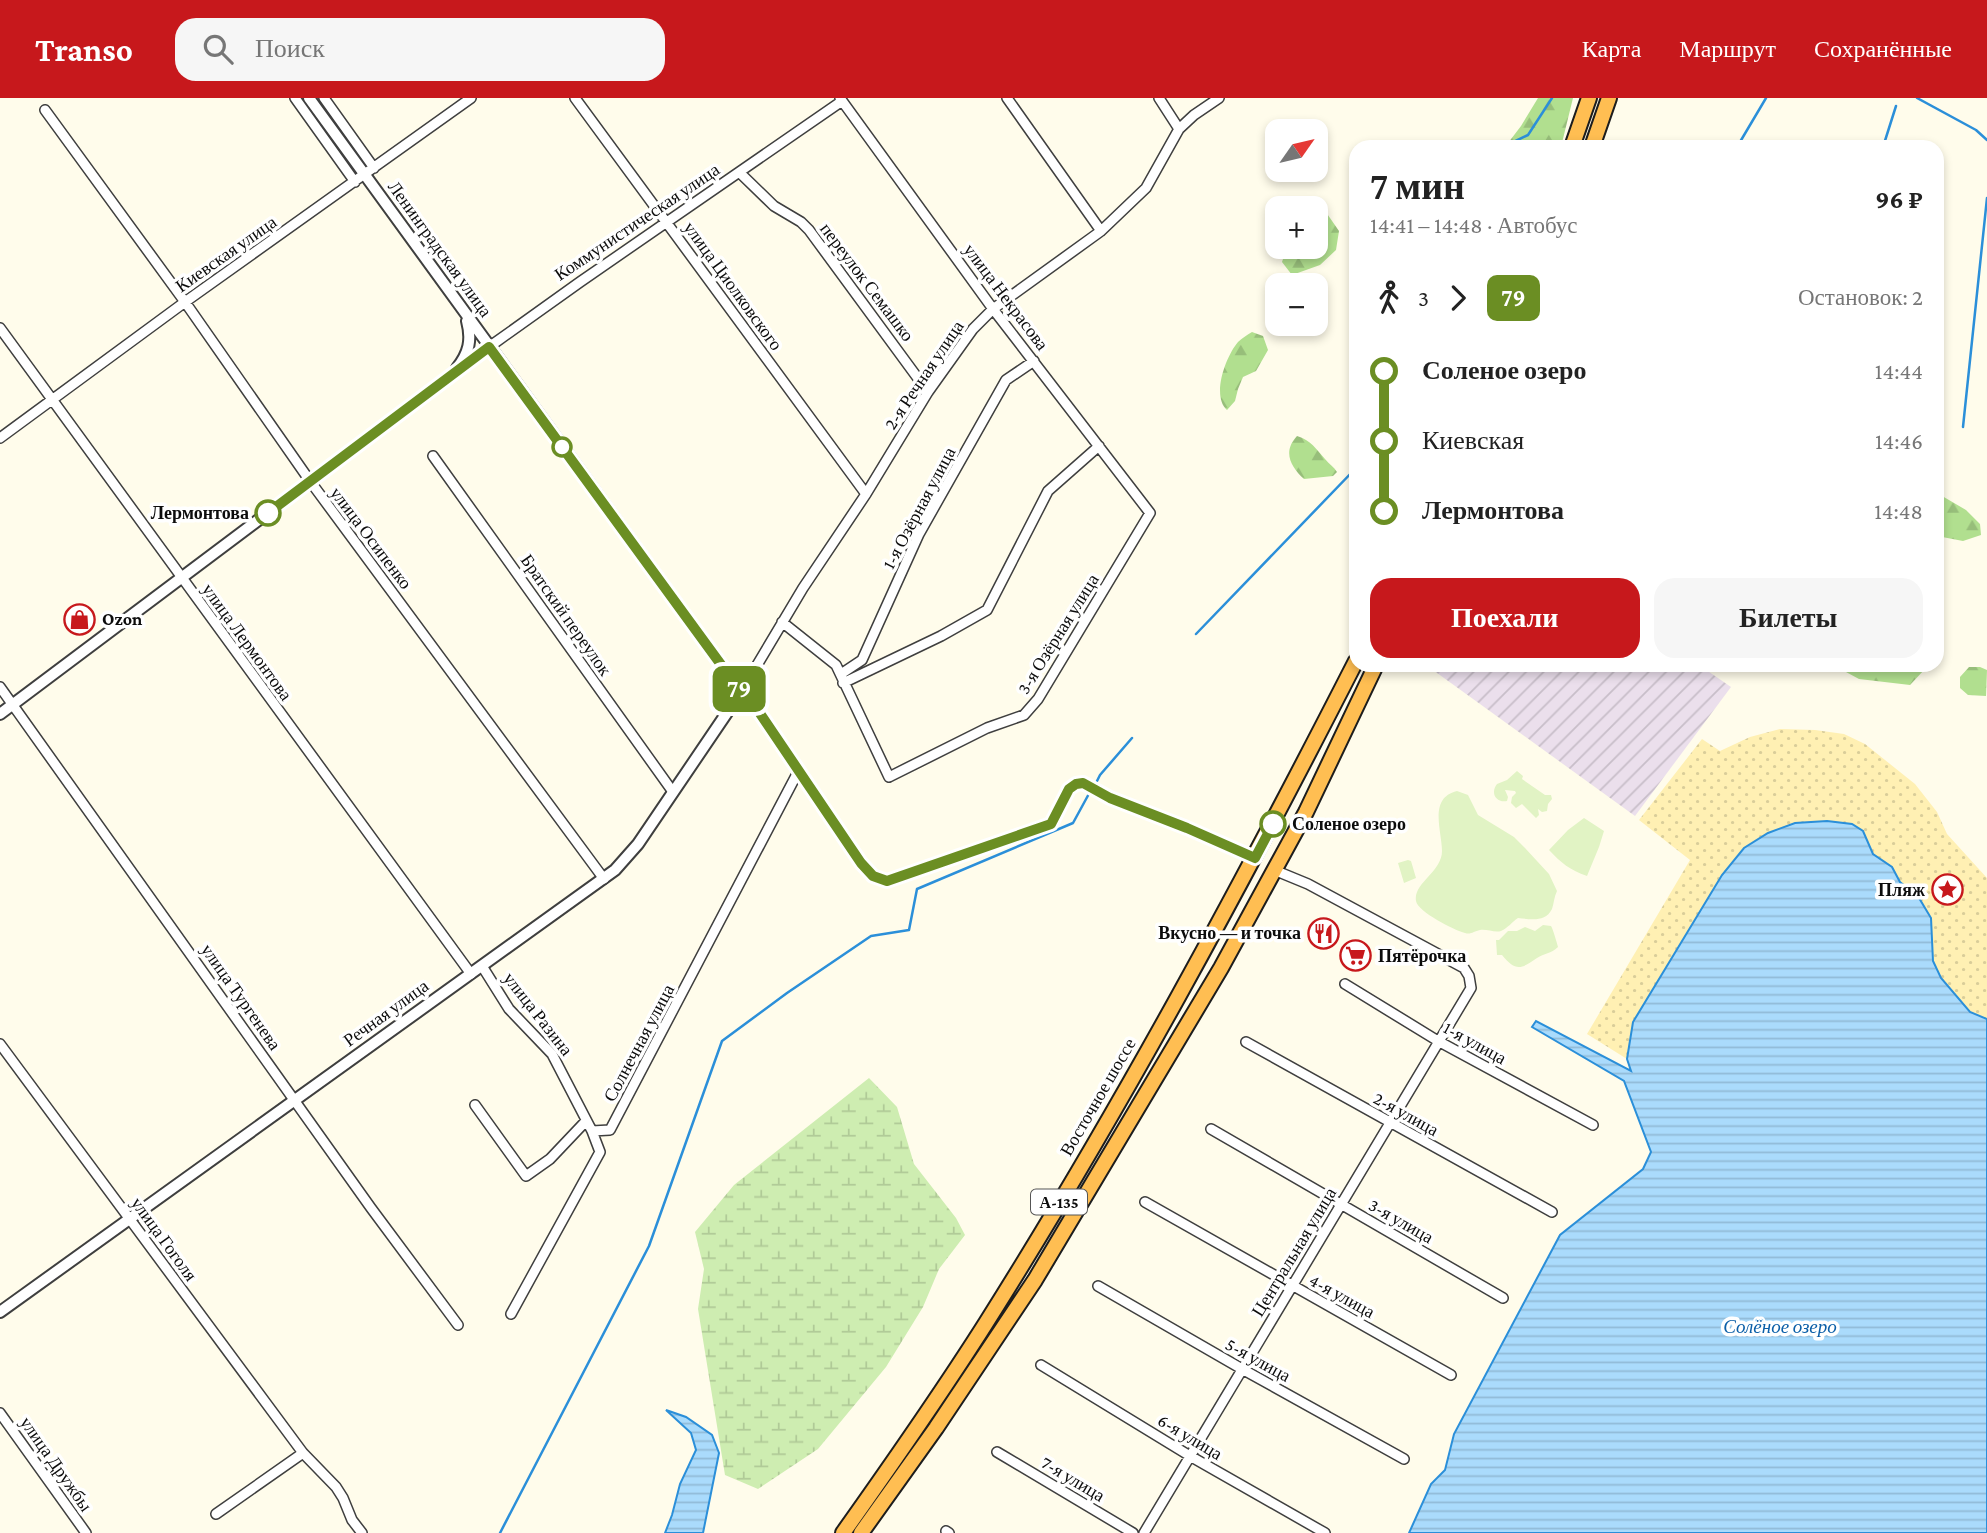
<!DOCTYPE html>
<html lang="ru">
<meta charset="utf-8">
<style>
body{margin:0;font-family:"Crimson Pro",serif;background:#f6f6f6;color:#222;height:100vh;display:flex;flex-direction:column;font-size:26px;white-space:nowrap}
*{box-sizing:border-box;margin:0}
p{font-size:23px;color:#767676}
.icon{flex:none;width:38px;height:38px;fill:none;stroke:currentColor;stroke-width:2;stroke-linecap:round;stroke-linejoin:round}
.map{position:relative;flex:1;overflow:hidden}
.details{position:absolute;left:1349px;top:42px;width:595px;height:532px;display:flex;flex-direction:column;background:#fff;border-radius:21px;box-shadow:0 4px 10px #0003}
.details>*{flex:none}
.badge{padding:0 14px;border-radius:10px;font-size:24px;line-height:46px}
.needle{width:46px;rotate:56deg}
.buttons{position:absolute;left:1265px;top:21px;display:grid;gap:14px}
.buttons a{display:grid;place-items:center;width:63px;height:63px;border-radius:14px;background:#fff;box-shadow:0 4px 10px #0003;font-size:35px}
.map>.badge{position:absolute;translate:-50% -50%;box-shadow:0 0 0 4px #fff}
.legs{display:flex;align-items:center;gap:10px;height:77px;padding:0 21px;font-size:23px}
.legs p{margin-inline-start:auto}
.headline{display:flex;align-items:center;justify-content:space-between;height:119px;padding:0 21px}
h1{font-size:38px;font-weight:600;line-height:52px}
.cta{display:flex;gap:14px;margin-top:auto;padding:14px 21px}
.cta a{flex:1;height:80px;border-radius:21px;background:#c7181c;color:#fff;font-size:28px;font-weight:600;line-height:80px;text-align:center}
.cta a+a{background:#f6f6f6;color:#222}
ul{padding:0 21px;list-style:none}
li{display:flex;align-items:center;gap:24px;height:70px;font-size:26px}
li i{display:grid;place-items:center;width:10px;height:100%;margin:0 9px;background:currentColor}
li i::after{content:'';width:18px;height:18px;margin:-9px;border:5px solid;border-radius:50%;background:#fff}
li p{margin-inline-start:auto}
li:first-child i{background:linear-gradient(#0000 50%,currentColor 0)}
li:last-child i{background:linear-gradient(currentColor 50%,#0000 0)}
header{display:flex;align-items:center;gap:42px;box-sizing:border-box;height:98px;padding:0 35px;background:#c7181c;color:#fff}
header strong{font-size:33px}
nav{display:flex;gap:38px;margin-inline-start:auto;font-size:24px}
.search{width:490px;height:63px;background:#f6f6f6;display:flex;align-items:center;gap:18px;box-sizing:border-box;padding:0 24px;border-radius:21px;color:#767676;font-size:26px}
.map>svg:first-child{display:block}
.industrial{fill:url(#industrial-furrows)}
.forest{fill:url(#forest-firs)}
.wetland{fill:url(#wetland-marsh)}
.sand{fill:url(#sand-dots)}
.pitch{fill:#e1f3c4}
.water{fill:url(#water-rules);stroke:#2b8fd9;stroke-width:2}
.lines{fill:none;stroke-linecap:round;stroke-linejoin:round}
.stream{stroke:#2b8fd9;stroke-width:2.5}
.minor-casing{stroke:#3f3f3f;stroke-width:12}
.tertiary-casing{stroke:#3f3f3f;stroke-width:14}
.trunk-casing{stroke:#1d1d1d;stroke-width:18}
.minor{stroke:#fff;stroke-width:9}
.tertiary{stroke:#fff;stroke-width:10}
.trunk{stroke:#ffbe52;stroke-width:14}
.line-1-casing{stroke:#fff;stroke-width:16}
.line-1{stroke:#6b8e23;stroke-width:10}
.stop-1-dot{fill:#fff;stroke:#6b8e23;stroke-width:3.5}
.labels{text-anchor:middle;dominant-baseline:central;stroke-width:7;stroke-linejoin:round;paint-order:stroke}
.shield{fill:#fff;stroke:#555;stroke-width:2}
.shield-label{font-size:16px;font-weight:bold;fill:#0c0c0c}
.street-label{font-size:18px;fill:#0c0c0c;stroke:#fff}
.stop-label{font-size:18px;font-weight:bold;fill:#0c0c0c;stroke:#fff;text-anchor:end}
.poi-label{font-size:18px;font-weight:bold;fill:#0c0c0c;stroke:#fff;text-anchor:start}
.water-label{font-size:19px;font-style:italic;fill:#0b5fa8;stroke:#fff}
</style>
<header>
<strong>Transo</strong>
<div class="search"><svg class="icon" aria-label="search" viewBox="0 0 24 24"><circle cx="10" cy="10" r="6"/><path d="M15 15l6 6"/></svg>Поиск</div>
<nav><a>Карта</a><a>Маршрут</a><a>Сохранённые</a></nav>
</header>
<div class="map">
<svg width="1987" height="1435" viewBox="0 0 1987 1435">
<defs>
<pattern id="industrial-furrows" width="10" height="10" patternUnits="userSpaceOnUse" patternTransform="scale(1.75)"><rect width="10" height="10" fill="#ebdfec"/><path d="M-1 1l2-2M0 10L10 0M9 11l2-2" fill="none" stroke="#c8bec9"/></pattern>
<pattern id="forest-firs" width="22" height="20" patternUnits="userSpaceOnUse" patternTransform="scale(1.75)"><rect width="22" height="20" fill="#b1df8f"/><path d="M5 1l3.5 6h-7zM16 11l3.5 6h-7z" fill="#97be7a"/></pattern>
<pattern id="wetland-marsh" width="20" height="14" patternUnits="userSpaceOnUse" patternTransform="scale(1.75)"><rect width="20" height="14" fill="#ceedb1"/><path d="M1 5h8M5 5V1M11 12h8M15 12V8" fill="none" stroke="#b0ca97"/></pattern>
<pattern id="sand-dots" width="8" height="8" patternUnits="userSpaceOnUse" patternTransform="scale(1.75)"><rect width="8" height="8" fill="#fff0b3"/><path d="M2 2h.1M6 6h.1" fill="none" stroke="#d9cd99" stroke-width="1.8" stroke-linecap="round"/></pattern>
<pattern id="water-rules" width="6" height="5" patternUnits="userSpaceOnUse" patternTransform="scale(1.75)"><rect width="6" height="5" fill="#aadbfc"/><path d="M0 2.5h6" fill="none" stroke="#91bbd7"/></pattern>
</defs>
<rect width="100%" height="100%" fill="#fffceb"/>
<path class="industrial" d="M1426,567h273l32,22 -96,129z"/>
<path class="forest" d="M1538,0h35l-12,49h-56l16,-21z
M1296,104l25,3 18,26 -3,19 -16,15 -28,10 -10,-13 5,-15h29v-39h-23z
M1252,234l11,4 5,14 -12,21 -13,6 -5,12 -3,12 -8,9c-16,-14 -1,-54 11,-68 4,-4 9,-7 14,-10z
M1297,338c14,4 19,13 28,23 4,5 9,8 12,13l-4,4 -29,3c-13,-12 -22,-27 -7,-43z
M1937,395l29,17 14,14 1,11 -18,6 -26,-5z
M1833,567h86l6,4 -15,16 -51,-6z
M1969,569h11l7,3 -1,26 -18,-1 -8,-7v-11z"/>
<path class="wetland" d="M869,980l28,29 17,57 42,54 9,17 -26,34 -16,38 -37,60 -68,82 -60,40 -33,-14 -27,-166 6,-40 -9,-37 39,-47z"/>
<path class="sand" d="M1780,631l35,1 29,4 21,10 50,40 22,28 10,22 40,44v141l-17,-7 -29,-34 -8,-17 -2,-43 -12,-20 -19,-16 -8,-15 -19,-13 -10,-23 -230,191 -6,37 -40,-25 103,-174 -51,-40 63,-81 18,12 30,-14z"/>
<path class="pitch" d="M1517,673l6,5 -1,3 23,16h6l1,4 -4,5 -1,7 -5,1 -4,-3 1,6 -3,3 -14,-14 -6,4 -5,-5 1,-6 4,-4 -1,-2 -10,-1 3,7 -1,4c-11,2 -17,-8 -10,-17l10,-4z
M1457,693l11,4 10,20 36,22 11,11 24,26 8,17c-3,6 -3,12 -5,18 -7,14 -22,10 -34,9 -6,4 -10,10 -17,13 -6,2 -14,-2 -21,-1 -6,1 -9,5 -15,3 -11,-3 -47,-21 -49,-32 -3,-18 26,-29 26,-50 0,-20 -14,-53 15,-60z
M1584,720l20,13 -5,16 -12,29c-17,-6 -26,-13 -38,-26l19,-20z
M1408,762l3,1 5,17 -12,5 -6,-20z
M1543,827l8,1c2,3 6,17 7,21 -7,7 -14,6 -21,11 -16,11 -21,14 -35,-3h-5l-1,-15h3l9,-9h9l8,-4 10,4z"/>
<path class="water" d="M1827,723l25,3 11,7 10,23 19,13 8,15 19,16 12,20 2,43 8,17 29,34 17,7v514h-578l22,-49 14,-14 9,-36 106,-199 83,-66 8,-17 -27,-71 -92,-54 4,-6 95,50 -4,-12 6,-37 89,-147 22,-27 24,-15 27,-10z
M666,1312l20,7 26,18 7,18 -16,80h-38l7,-18 8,-31 16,-34 -5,-17z"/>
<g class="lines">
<path class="stream" d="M1917,0l59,32 11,10
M1503,49l25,-12 24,-37
M1737,49l29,-49
M1883,49l13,-41
M1963,329l24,-229
M1196,536l160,-166
M1095,687l5,-10 32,-37
M500,1435l149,-287 73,-205 65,-48 84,-57 38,-6 8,-41 156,-66 18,-33"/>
<defs>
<path id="minor" d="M295,0l60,84
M324,0l50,70
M575,0l291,396
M1007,0l94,133
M1159,0l20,31
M45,12l140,192 125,179 294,398
M740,75l34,33 27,16 8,8 119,162
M0,230l471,646
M489,249l91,-65 262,-181
M0,340l185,-136 286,-204
M433,358l240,336
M782,524l54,43 53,112 98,-49 37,-13 14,-16 112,-186 -157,-204 -153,-211
M841,576l21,-14 57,-126 87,-154 28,-19
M843,585l98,-47 46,-26 61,-119 51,-45
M0,589l371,521 87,117
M741,594l62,-104 63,-94 62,-102 45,-63 20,-20 108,-78 45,-43 33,-59 15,-14 25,-17
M482,868l27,43 43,45 40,77
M1345,886l93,57 155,84
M1246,944l306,170
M0,946l303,409 33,34 7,11 9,22 10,13
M475,1007l51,71 24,-17 36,-38
M1211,1031l292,169
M1145,1104l306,173
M1098,1188l144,83 162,90
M511,1216l89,-162 -8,-21 18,-1 189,-360
M1041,1267l149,91 135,77
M0,1315l86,120
M997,1354l136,81
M216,1416l87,-61
M946,1433l3,2
M1144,1435l327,-545 -2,-12 -5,-8 -156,-84 -34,-14"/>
<path id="tertiary" d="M309,0l432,594 16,17 104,154 12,13 14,5 164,-57 18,-35 7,-5 7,-1 27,15 77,30 68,30
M457,270c12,-15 15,-28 10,-47
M0,616l489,-367
M0,1214l615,-442 23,-26 103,-152"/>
<path id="trunk" d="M1572,49l17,-49
M1592,49l17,-49
M843,1435c49,-69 98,-139 143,-210 135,-214 255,-437 370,-662
M861,1435l75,-105 99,-148 186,-312 85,-156 70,-147"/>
</defs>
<use href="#minor" class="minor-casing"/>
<use href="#tertiary" class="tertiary-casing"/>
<use href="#trunk" class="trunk-casing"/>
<use href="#minor" class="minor"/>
<use href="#tertiary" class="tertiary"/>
<use href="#trunk" class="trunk"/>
</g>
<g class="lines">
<defs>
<path id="line-1" d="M268,415l221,-166 252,345 16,17 104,154 12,13 14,5 164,-57 18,-35 7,-5 7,-1 27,15 77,30 68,30 18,-34"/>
</defs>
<use href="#line-1" class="line-1-casing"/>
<use href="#line-1" class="line-1"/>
</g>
<defs>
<symbol id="shop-ring" viewBox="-11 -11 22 22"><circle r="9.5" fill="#fff" stroke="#c7181c" stroke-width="1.5"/><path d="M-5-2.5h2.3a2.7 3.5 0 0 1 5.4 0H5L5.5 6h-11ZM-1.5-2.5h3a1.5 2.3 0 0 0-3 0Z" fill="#c7181c"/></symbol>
<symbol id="sight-ring" viewBox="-11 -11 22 22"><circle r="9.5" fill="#fff" stroke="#c7181c" stroke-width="1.5"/><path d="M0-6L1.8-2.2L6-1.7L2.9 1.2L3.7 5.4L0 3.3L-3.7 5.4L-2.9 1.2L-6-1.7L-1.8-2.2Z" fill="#c7181c"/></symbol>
<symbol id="restaurant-ring" viewBox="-11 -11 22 22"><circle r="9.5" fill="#fff" stroke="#c7181c" stroke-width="1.5"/><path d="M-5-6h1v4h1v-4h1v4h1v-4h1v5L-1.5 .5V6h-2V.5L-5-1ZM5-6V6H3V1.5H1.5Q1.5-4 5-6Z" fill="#c7181c"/></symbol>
<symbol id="supermarket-ring" viewBox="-11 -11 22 22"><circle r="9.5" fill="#fff" stroke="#c7181c" stroke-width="1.5"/><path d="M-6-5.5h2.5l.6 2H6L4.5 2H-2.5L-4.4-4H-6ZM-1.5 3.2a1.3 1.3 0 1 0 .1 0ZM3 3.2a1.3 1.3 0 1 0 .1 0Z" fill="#c7181c"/></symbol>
</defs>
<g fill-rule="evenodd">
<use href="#shop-ring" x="62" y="504" width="35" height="35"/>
<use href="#sight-ring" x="1930" y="774" width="35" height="35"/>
<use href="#restaurant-ring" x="1306" y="818" width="35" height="35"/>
<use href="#supermarket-ring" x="1338" y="840" width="35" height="35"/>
</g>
<g class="stop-1-dot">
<circle cx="562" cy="349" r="9"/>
<circle cx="268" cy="415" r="12"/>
<circle cx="1273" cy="726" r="12"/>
</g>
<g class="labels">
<rect class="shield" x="1031" y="1091.5" width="56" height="25" rx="5"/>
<g class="shield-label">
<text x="1059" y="1104">А-135</text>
</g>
<g class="street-label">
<text transform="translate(637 124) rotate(-34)">Коммунистическая улица</text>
<text transform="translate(440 151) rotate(54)">Ленинградская улица</text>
<text transform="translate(226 156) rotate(-35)">Киевская улица</text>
<text transform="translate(867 184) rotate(53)">переулок Семашко</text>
<text transform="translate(733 188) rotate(54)">улица Циолковского</text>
<text transform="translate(1006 199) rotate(53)">улица Некрасова</text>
<text transform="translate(924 277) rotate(-56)">2-я Речная улица</text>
<text transform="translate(919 410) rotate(-62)">1-я Озёрная улица</text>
<text transform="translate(371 440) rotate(53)">улица Осипенко</text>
<text transform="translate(566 517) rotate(55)">Братский переулок</text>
<text transform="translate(1058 536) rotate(-58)">3-я Озёрная улица</text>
<text transform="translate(247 544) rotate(54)">улица Лермонтова</text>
<text transform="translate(241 899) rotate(55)">улица Тургенева</text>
<text transform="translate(386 915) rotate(-36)">Речная улица</text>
<text transform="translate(538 916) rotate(52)">улица Разина</text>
<text transform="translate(639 945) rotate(-62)">Солнечная улица</text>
<text transform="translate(1475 945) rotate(29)">1-я улица</text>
<text transform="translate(1098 999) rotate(-60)">Восточное шоссе</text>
<text transform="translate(1406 1016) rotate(29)">2-я улица</text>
<text transform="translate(1401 1123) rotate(30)">3-я улица</text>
<text transform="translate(164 1141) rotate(54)">улица Гоголя</text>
<text transform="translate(1294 1154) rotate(-59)">Центральная улица</text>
<text transform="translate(1342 1198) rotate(29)">4-я улица</text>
<text transform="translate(1258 1262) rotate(29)">5-я улица</text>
<text transform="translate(1190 1339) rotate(31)">6-я улица</text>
<text transform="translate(56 1366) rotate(55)">улица Дружбы</text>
<text transform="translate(1073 1381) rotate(31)">7-я улица</text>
</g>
<g class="stop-label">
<text x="249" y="415">Лермонтова</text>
<text x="1292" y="726" text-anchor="start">Соленое озеро</text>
</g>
<g class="poi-label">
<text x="102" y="521">Ozon</text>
<text x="1925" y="792" text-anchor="end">Пляж</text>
<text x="1301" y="835" text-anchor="end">Вкусно — и точка</text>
<text x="1378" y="858">Пятёрочка</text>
</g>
<g class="water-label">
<text x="1780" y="1228">Солёное озеро</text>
</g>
</g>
</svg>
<div class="buttons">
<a><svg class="needle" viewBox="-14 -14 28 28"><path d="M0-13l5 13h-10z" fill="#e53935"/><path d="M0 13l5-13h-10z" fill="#767676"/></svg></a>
<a>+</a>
<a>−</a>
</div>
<b class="badge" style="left:739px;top:591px;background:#6b8e23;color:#fff">79</b>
<section class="details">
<div class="headline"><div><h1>7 мин</h1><p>14:41 – 14:48 · Автобус</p></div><b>96 ₽</b></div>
<div class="legs"><svg class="icon" aria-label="walk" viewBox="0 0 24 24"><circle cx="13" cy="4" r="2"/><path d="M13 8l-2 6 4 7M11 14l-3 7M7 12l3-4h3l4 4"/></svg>3<svg class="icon" aria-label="forward" viewBox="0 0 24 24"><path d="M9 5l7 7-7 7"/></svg><b class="badge" style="background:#6b8e23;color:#fff">79</b><p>Остановок: 2</p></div>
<ul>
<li><i style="color:#6b8e23"></i><b>Соленое озеро</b><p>14:44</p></li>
<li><i style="color:#6b8e23"></i><span>Киевская</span><p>14:46</p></li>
<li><i style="color:#6b8e23"></i><b>Лермонтова</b><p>14:48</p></li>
</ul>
<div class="cta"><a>Поехали</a><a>Билеты</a></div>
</section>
</div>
